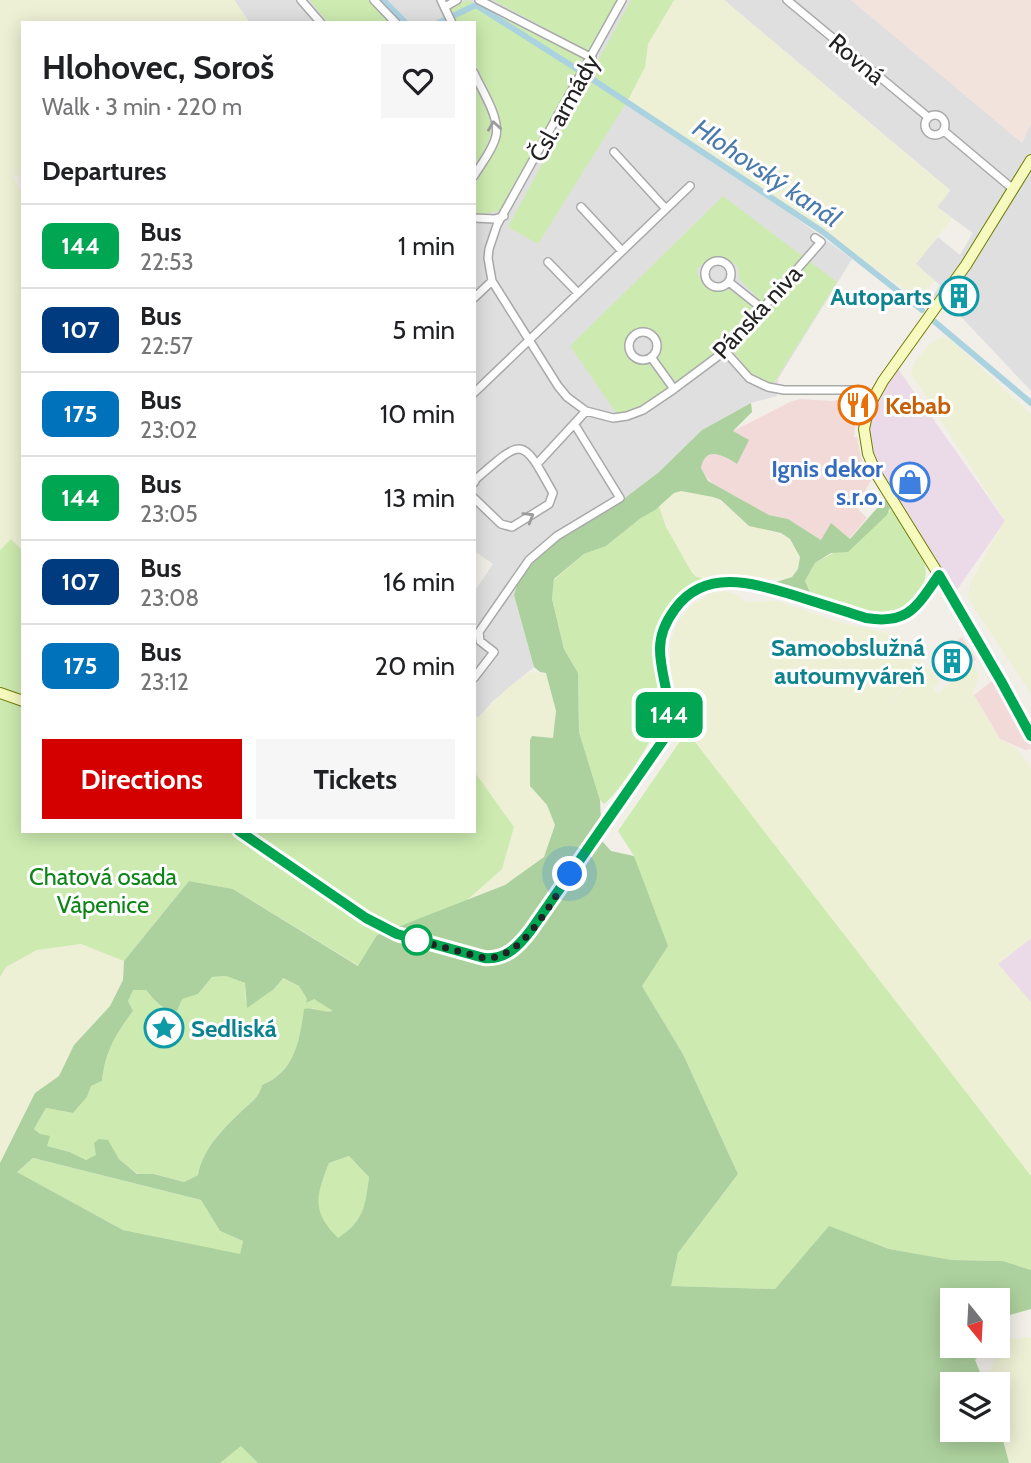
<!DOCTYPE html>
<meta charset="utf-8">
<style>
body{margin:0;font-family:Cabin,sans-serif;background:#f6f6f6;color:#202124;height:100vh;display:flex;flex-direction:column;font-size:26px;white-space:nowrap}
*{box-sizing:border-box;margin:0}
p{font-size:23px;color:#757577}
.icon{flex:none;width:38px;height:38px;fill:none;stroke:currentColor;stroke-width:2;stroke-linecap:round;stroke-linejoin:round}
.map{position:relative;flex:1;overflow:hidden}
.drawer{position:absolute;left:21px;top:21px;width:455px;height:812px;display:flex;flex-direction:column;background:#fff;border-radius:0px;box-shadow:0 4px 18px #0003}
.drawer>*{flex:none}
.badge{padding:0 14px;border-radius:10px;font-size:24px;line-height:46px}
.needle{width:46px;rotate:162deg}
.fabs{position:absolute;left:940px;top:1288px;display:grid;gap:14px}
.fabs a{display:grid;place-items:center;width:70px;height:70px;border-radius:0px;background:#fff;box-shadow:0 4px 18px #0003;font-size:35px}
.you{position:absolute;width:35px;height:35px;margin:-18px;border:5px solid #fff;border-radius:50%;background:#1a73e8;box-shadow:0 0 0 10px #1a73e833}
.map>.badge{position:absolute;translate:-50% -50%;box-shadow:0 0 0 4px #fff}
h2{padding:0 21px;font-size:26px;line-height:63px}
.round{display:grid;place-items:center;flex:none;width:74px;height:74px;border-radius:0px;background:#f6f6f6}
.headline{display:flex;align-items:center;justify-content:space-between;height:119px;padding:0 21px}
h1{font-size:33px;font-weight:700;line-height:52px}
.button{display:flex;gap:14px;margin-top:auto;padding:14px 21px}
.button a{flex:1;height:80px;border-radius:0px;background:#d40000;color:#fff;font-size:28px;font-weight:700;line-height:80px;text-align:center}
.button a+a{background:#f6f6f6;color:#202124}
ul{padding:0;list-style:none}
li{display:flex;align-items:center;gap:21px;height:84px;padding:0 21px;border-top:2px solid #e0e0e0}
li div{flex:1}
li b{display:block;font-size:26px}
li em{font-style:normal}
li .badge{min-width:77px;font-weight:700;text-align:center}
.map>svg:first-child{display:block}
.residential{fill:#e0dfdf}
.commercial{fill:#f2dad9}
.industrial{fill:#ebdbe8}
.military{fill:#f3e3dd}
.farmland{fill:#eef0d5}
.grass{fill:#cdebb0}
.forest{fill:#add19e;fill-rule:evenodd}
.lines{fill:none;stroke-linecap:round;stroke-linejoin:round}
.canal{stroke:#aad3df;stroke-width:6}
.minor-casing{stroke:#a9a9a9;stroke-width:10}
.secondary-casing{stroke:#707d05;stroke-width:12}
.minor{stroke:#fff;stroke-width:7}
.secondary{stroke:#f7fabf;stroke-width:10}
.oneway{stroke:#9c9c9c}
.line-casing{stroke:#fff;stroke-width:16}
.line{stroke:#00a651;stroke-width:10}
.walk{stroke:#222;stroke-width:7;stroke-dasharray:0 12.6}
.stop-dot{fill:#fff;stroke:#00a651;stroke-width:3.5}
.labels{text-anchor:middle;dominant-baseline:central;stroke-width:6;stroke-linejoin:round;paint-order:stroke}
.street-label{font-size:24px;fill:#222;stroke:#fff}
.culture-label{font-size:24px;font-weight:bold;fill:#0d838f;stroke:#fff;text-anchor:end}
.food-label{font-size:24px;font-weight:bold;fill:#c56008;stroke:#fff;text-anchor:start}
.shop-label{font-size:24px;font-weight:bold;fill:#366cbe;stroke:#fff;text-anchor:end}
.park-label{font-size:24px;fill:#0c8416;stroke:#fff}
.water-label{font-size:26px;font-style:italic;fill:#4a7aab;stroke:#fff}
</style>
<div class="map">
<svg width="1031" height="1463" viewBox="0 0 1031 1463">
<rect width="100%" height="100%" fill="#f2efe9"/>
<path class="residential" d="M234,0h440l-26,44 -3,23 -19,37 170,114 56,41 -74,120 -1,17 -26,7 -49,27 -43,42 -42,32 -103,91 20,72 -41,34 -15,17 -4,-3v-123l19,-28 -19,-13v-528h-224z
M724,0h307v391l-80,-85 -5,6 -15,-13 9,-14 -25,-21 23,-27 22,18 13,-22 -36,-26 13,-17z"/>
<path class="commercial" d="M852,398l10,5 -6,11 -2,23h3l6,30 9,12 -15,25 1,5 9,9 -18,21 -28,1 -33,-21 -19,-4 -56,-31 -9,-10 -3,-6 2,-9 11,-6 6,1 17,10 -4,-33 57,-29 10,-3 32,2z
M962,637l14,22 -21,17 -16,-19z
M992,681l12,9 24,45 3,14 -6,1 -25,-11 -26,-44z"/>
<path class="industrial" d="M898,369l107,152 -51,73 -82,-136 -3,-36 6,-23z
M1031,938v64h-1l-32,-38z"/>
<path class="military" d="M851,0h180v124l-9,19z"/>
<path class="farmland" d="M0,0h234l16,23h-227v153l-10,-1 10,21v355l-12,-12 -11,11z
M674,0h50l226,191 -13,16 15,12 -36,45 19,17 -18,17 -186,-131 -103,-67 17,-33 3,-23z
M941,337l10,3 80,74v280l-61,-92 -2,-8 3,-13 34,-61 -94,-146 3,-12 18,-20z
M681,491l32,6 51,32 22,7 13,17 1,9 -2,7 -6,8 -10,3 -39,-4h-17l-20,4 -11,-4 -24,-38 -12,-32 15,-13z
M725,591l12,4 10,7 31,-1 57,20 60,14 11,5 11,12 3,8v10l-38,38 46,-41 12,15 -7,6 5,6 29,-27h8l4,9 -6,16 1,4 26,43 16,9 15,20v170l-33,26 33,38v174l-344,-444 -7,-19 -10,-47 1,-26 7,-19 15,-17 19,-11z
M530,672l16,1 8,23 2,15 -3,28 -20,-3 -3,49 17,20 8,20 -11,32 -39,28 -40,17 37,-33 12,-42 -40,-56v-56l4,3 32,-32z
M81,944l43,17 -1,19 -13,26 -36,39 -15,31 -24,17 -35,70v-185l6,-11 31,-17z
M1031,1337v126h-22l-11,-42v-37h-12l15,-44z"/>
<path class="grass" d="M310,0h58l22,23h-62z
M467,0l118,59 -81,151 -21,4 -9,-2v-26l23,-41 4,-11 -2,-14 -25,-59v-38h-16l-8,-14z
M493,0h124l-27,52z
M631,0h43l-26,44 -3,23 -17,33 -90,144 -30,-17z
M474,83c20,44 26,42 0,85z
M723,196l114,86 -64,102 -22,-10 -17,-22 66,-79 -7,-5 -30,35 -24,-24 -1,-12c-15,-14 -27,-12 -41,2 3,18 15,27 32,20l28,21 -34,37 -47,35 -19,-24c8,-10 2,-19 -3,-28 -13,-3 -20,0 -29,9 0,17 7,26 25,24l18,25 -27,18 -24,8 -47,-68z
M659,506l7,21 25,44 4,5 11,4c-36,16 -56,47 -52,86 2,16 9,31 7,48 -1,17 -43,80 -57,90l-4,-4 -21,-68 -1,-59 -14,-24 -12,-50 2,-19 30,-26 22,-8 35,-28z
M890,508c11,16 26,32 33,50 12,31 -18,61 -50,57 -22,-3 -45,-14 -66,-21l4,-1 -6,-12 10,-18 20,-11 55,-41z
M11,539l12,12v280h451v-60l40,56 -12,42 -37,33 -88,33 -18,31 -126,-77 -44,-8 -65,80 -43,-17 -44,6 -31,17 -6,10v-427z
M687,735l5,3 339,438v94l-28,-9 -51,-1 -63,-11 -60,-22 -54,62 -105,-3 8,-33 60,-79 -55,-120 -41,-68 -8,-130 -16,-25 65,-94z
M226,976l19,7 1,20 28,-14 8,-11 17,8 8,13h7l19,9v3h-14l-6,-3 -10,6 2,3c-7,28 -13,56 -43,68 -3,11 -7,14 -16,22 -20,19 -43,40 -48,68l-14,7 -29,-8h-17l-19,-15 -7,-10 -26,11 -16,-8 -23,-6 -7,-12 -6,-5 12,-21 27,5 14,-16 4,-11 11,-5c3,-29 13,-46 31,-70l-5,-10 4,-11h14l11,13 41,-9 14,-17z
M349,1156l20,21c-4,32 -3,43 -32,62 -26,-31 -23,-40 -8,-76z
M33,1158l168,42 19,31 23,10 -3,14 -117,-25 -106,-58z
M241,1445l17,18h-38z"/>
<path class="forest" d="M751,403l1,9 -19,19 16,9 -12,24c-13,-9 -32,-19 -36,4l7,13 61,34 19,4 33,21 10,-17 19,16 35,-40 5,9 -3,7 -39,37 -17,1 -16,10 -10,18 6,13 -35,-7 -3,-4 19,-6 6,-8 2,-12 -10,-18 -9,-6 -32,-7 -28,-26 -8,-3 -32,-6 -7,2 -19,17 -14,8 -35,28 -22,8 -30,25 -2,20 12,50 14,24 1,59 21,68 2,41 9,10 23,5 34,90 -26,40 41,68 55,120 -60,79 -7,33 104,3 54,-63 60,23 63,11 51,1 28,9v39l-25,7 -4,17 -4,5v-38h-46v46h37l-14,14 10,24h-33v46h46v-9l11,42h-751l-17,-17 -21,17h-220v-300l35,-70 24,-17 15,-31 36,-39 13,-26 1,-19 65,-80 44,8 125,77 19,-31 128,-50 39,-28 11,-32 -8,-20 -17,-19v-46l2,-4 21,2 3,-27 -10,-38 -6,-1 -6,-5 -20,-72 6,-20 36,-36 61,-35 42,-32 43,-42zM226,976l19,7 2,25 27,-19 9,-11 16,8 8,13 -1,4 8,-4 19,12c-11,2 -19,-4 -29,-2 -4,30 -9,63 -42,76 -3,11 -7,14 -16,22 -20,19 -43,40 -48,68l-14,7 -30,-8h-17l-18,-15 -11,-19 -9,-1 -5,4 2,12 -10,5 -16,-8 -23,-6 3,-10 -10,-2 -6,-5 12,-21 27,5 14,-16 4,-11 11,-5c3,-29 13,-46 31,-70l-5,-10 5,-11h13c9,11 16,20 31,21l5,-12 16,-5 14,-17zM349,1156l20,21c-4,30 -5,44 -31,61 -27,-27 -22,-42 -9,-75zM33,1158l168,42 19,31 23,10 -3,13 -117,-24 -106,-58z"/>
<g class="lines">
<path class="canal" d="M383,0l23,23
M438,23l38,-18 104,66
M586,75l237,157 99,78
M935,322l96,81"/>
<defs>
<path id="minor" d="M301,0l20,23
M374,0l22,23
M441,0l11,23
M479,0l113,58
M787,0l141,117
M445,7l12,-7
M474,73c8,18 26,44 22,63 -3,14 -15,28 -22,40
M925 125a10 10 0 1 1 20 0a10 10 0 1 1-20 0Z
M944,131l69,58
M614,152l52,57
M581,207l41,44
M474,218l21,1 9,-3
M705 274a13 13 0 1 1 26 0a13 13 0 1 1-26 0Z
M548,262l30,31
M729,282l35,28
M474,298l18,-17
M629 346a14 14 0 1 1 28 0a14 14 0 1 1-28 0Z
M725,351l24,27 19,9 16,3h70l18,10
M651,357l23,32
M474,393l216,-207
M586,411l-19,-14 -9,-11 -66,-105 -4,-23 1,-9 8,-24 125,-225
M537,464l49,-53 27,7 14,-2 16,-6 31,-21 51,-38 96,-109 -6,-4
M474,483l2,-4c48,-42 46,-42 77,14l-4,11 -37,23 -11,-3 -27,-26
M474,678l20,-26 -14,-11 -1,-9 50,-72 28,-24 63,-38 -45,-73"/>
<path id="secondary" d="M1031,160l-65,105 -83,116 -14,25 -5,23 4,25 9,21 62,100 92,161
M0,693l23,8
M239,831l127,87 31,16 94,25 22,-8 18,-21 131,-187c26,-53 -35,-104 29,-149 20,-14 43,-15 67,-10 34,11 121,47 151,29 14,-8 21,-25 30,-38"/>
</defs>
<use href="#minor" class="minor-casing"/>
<use href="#secondary" class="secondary-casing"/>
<use href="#minor" class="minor"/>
<use href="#secondary" class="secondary"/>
</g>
<defs><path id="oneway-chevron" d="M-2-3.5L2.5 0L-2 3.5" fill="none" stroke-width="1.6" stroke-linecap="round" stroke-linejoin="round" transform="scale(1.75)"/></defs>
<g class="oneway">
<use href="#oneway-chevron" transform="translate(494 126) rotate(-98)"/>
<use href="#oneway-chevron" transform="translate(529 517) rotate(-31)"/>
</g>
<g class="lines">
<defs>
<path id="line" d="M239,831l127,87 31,16 87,24c22,2 35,-12 47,-28l133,-191c13,-32 -4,-59 -4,-90 0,-15 6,-28 15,-40 30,-41 78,-26 118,-14 25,8 49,15 73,23 43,7 50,-11 73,-43l62,106 30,55"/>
</defs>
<use href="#line" class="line-casing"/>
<use href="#line" class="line"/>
<path class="walk" d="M417,940l-4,-1 71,19c38,3 67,-56 86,-84"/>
</g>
<defs>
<symbol id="building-ring" viewBox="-11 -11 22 22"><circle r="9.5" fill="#fff" stroke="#0f9aa8" stroke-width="1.5"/><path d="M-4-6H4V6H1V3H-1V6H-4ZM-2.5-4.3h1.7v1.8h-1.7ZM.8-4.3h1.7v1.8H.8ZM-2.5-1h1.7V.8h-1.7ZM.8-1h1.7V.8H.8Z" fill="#0f9aa8"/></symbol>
<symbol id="restaurant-ring" viewBox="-11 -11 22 22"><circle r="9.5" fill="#fff" stroke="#e8710a" stroke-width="1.5"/><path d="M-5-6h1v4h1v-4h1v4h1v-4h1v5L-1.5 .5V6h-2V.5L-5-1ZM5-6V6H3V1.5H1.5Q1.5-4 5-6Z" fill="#e8710a"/></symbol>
<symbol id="shop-ring" viewBox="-11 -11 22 22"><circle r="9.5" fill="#fff" stroke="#3f7fe0" stroke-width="1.5"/><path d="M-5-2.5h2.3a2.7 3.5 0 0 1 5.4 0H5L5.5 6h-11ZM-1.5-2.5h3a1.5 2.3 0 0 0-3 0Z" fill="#3f7fe0"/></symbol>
<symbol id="sight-ring" viewBox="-11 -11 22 22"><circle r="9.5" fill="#fff" stroke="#0f9aa8" stroke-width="1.5"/><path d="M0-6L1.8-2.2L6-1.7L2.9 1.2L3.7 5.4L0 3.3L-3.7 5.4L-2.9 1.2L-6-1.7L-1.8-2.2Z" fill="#0f9aa8"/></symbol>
</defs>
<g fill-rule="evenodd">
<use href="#building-ring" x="937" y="274" width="44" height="44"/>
<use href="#restaurant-ring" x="836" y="383" width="44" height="44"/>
<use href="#shop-ring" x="888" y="460" width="44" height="44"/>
<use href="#building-ring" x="930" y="639" width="44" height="44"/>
<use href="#sight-ring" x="142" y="1006" width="44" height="44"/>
</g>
<circle class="stop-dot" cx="417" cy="940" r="14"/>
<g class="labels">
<g class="street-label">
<text transform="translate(857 59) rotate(40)">Rovná</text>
<text transform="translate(564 108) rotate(-61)">Čsl. armády</text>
<text transform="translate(757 312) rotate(-47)">Pánska niva</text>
</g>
<g class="culture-label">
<text x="932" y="296">Autoparts</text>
<text x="925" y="647">Samoobslužná<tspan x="925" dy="28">autoumyváreň</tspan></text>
<text x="191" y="1028" text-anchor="start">Sedliská</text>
</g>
<g class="food-label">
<text x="885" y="405">Kebab</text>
</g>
<g class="shop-label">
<text x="883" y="468">Ignis dekor<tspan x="883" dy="28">s.r.o.</tspan></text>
</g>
<g class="park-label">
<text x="103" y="876">Chatová osada<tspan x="103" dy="28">Vápenice</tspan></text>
</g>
<g class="water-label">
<text transform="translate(767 173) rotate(34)">Hlohovský kanál</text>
</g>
</g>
</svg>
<div class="fabs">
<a><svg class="needle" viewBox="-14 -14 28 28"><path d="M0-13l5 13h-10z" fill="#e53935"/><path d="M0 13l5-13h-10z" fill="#757577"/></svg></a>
<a><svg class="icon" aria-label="layers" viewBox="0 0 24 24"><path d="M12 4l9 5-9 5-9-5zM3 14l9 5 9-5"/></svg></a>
</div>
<div class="you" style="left:570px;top:874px"></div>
<b class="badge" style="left:669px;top:715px;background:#00a651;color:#fff">144</b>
<section class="drawer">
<div class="headline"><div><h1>Hlohovec, Soroš</h1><p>Walk · 3 min · 220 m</p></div><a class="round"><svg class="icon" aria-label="heart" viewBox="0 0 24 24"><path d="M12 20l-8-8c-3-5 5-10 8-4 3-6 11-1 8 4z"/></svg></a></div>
<h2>Departures</h2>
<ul>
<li><span class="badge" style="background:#00a651;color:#fff">144</span><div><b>Bus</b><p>22:53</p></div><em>1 min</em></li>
<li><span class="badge" style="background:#003b80;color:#fff">107</span><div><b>Bus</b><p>22:57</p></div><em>5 min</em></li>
<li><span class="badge" style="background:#0072bc;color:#fff">175</span><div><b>Bus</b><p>23:02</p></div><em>10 min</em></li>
<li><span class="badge" style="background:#00a651;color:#fff">144</span><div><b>Bus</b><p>23:05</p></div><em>13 min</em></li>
<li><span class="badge" style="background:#003b80;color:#fff">107</span><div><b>Bus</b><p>23:08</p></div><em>16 min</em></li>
<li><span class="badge" style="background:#0072bc;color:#fff">175</span><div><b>Bus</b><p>23:12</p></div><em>20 min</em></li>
</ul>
<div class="button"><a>Directions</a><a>Tickets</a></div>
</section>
</div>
